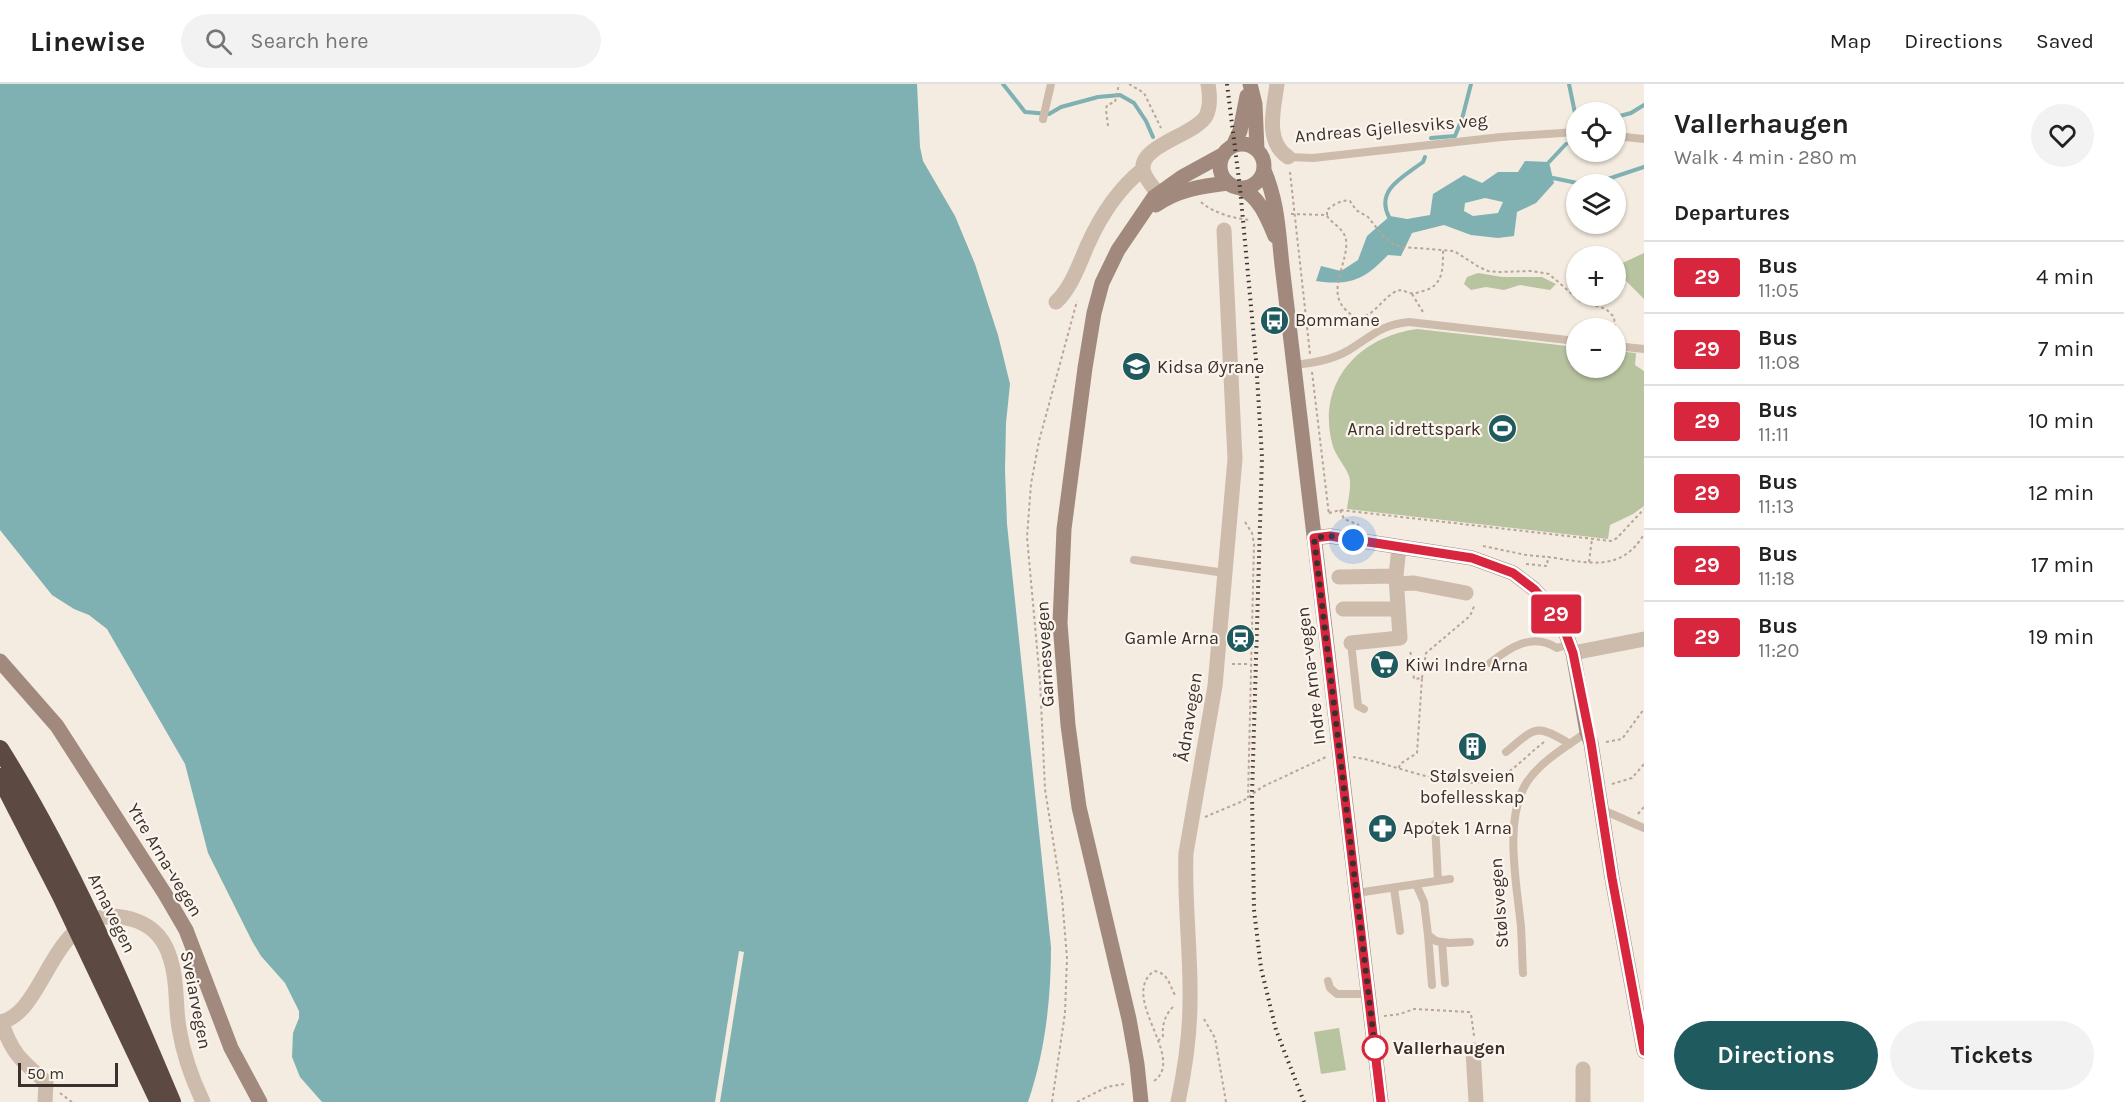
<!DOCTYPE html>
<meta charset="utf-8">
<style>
body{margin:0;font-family:Karla,sans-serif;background:#f2f2f2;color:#222;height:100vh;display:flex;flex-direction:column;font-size:22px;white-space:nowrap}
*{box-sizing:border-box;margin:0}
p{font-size:20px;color:#767676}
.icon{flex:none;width:33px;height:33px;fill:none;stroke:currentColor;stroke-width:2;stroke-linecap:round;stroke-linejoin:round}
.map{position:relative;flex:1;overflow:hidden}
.side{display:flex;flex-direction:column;background:#fff;width:480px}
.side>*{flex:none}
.badge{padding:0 12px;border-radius:4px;font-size:21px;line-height:39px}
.buttons{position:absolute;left:1566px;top:18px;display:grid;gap:12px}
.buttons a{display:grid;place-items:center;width:60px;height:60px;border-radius:50%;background:#fff;box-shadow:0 2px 4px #0004;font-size:30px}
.scale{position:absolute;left:18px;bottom:15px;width:100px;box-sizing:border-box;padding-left:6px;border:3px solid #3b302b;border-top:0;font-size:16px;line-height:21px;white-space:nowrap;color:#3b302b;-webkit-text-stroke:4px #fbf5ee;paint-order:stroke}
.you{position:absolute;width:30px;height:30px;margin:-15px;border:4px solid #fff;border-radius:50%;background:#1a73e8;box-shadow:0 0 0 9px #1a73e833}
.map>.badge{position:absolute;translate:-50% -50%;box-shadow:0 0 0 3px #fff}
h2{padding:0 30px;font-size:22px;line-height:54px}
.round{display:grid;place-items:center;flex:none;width:63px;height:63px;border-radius:32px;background:#f2f2f2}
.headline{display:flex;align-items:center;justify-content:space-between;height:102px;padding:0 30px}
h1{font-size:28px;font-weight:700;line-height:45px}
.primary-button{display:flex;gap:12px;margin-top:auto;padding:12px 30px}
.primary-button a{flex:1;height:69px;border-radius:36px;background:#1f5a5e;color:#fff;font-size:24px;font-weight:700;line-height:69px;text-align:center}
.primary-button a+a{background:#f2f2f2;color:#222}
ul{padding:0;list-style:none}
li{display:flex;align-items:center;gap:18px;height:72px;padding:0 30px;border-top:2px solid #e0e0e0}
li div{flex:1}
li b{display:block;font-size:22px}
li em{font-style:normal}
li .badge{min-width:66px;font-weight:700;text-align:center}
header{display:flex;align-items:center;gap:36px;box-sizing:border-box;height:84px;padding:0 30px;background:#fff;border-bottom:2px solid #e0e0e0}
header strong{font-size:28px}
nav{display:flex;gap:33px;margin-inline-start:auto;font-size:21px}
.search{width:420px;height:54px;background:#f2f2f2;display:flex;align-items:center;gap:15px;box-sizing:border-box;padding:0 21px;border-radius:33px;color:#767676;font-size:22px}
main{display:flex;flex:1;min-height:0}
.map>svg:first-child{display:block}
.green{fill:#b8c4a0}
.water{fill:#7fb0b2;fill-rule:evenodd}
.pier{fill:#f4ebe1}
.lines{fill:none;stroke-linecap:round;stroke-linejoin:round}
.stream{stroke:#7fb0b2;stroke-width:4}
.path{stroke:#b9a596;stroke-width:2;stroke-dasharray:3 3;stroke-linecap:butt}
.lane{stroke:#cdbbac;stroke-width:8}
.street{stroke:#cdbbac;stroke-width:15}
.secondary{stroke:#a18a7d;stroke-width:15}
.highway{stroke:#5c4a42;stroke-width:18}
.rail{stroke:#3b302b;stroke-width:4;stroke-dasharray:1.5 4.5;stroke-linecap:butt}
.line-casing{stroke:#fff;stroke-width:14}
.line{stroke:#d7263d;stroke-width:9}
.walk{stroke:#3b302b;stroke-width:6;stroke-dasharray:0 10.8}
.stop-dot{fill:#fff;stroke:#d7263d;stroke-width:3}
.labels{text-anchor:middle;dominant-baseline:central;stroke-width:4.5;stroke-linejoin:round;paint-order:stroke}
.street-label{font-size:18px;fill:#3b302b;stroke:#fbf5ee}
.poi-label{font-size:18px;fill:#3b302b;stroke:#fbf5ee;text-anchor:start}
.stop-label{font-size:18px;font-weight:bold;fill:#3b302b;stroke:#fbf5ee;text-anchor:start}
</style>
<header>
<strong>Linewise</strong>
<div class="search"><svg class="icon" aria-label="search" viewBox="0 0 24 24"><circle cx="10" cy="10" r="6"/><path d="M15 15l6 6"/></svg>Search here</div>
<nav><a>Map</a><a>Directions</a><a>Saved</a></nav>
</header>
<main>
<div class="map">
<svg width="1644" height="1018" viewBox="0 0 1644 1018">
<rect width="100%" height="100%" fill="#f4ebe1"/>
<path class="green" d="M1644,169v46l-28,-28v-5z
M1478,189l24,4h40l14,7 -6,6 -30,-5 -16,5 -18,-3 -15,3 -7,-6 3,-7z
M1417,245l159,18v21h40v-17l20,2 -1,12 9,6v135l-11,8 -23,11 -2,14 -261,-30c1,-9 5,-24 2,-33 -4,-11 -14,-20 -17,-33 -15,-60 26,-106 85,-114z
M1339,944l7,42 -25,4 -7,-42z"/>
<path class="water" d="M0,0h917l3,63 3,14 32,55 20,48 23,71 12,49 -4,39 -1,47 2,54 44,423c0,53 -6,105 -23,155h-706l-22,-25 -8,-20 1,-24 6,-15v-7l-14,-28 -24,-27 -9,-15 -44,-88 -23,-89 -78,-135 -18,-14 -15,-6 -22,-14 -52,-65z
M1525,77l24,1 5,21 -18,20 -19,9 -3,24 -16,2 -27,-3 -27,-10 -32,8 -11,23 -13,-1c-24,25 -38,31 -72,26l5,-15 20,5 17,-11 9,-24 23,-20 17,3 23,-4 3,-21 31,-19 18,8 16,-11h20zM1485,114l18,4 -5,11 -25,3 -9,-5 1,-8z"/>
<path class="pier" d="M739,867l5,1 -24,150h-5z"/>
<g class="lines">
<path class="stream" d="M1003,0l22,28 24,2 12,-7 37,-10 22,-2 14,8 12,18 7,16
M1569,0l7,34
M1616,33l15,-4 13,-8
M1431,54l24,-2 7,-17 9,-35
M1549,78l17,-18
M1553,94l29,6h11l51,-17
M1389,133c-14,-27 14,-40 34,-55l2,-5"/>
<path class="path" d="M1129,0l15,9 17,35
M1108,42l-2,-16 1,-5 8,-3 4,-18
M1290,88l20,182
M1201,118c12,11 34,17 50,18
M1291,130l36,1v-5c6,-5 15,-11 23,-9l6,9 12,7 16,20 9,7 10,3 51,4 25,16 9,4 10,1 34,-1 17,3 31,27 26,8 8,8 1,11
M1327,132c5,8 17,12 19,24 3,21 -19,49 -2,68 21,24 34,-6 49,-15 7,-5 10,-2 17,0 4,1 9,-1 13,-2 21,-5 20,-24 20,-41
M1412,210l11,18
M1312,288l17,143
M1340,426l4,9 15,6
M1329,429l11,-3 271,31 6,-3 27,-29
M1245,438l7,11 2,11 -6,254
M1483,462l43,9 22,2
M1589,478l3,-23
M1526,480l21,2 1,-9c38,5 73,17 96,-23
M1232,580h18
M1422,594l4,-25 44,-37 5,-12
M1606,658l16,-3 22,-30
M1353,673c44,6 111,42 152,17 14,-9 26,-22 39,-32
M1399,684l1,-4 17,-11 5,-75 -8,1 -4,-30
M1612,700l20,-6 12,-14
M1638,730l6,-7
M1205,733l38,-16 19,-14 64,-30
M1384,932l16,-2 14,-5 55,3 2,2 3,22
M1204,935l11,19 11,64
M1158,957l5,-5c-1,-12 2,-22 12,-31
M1154,997c33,-23 -36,-84 0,-110 14,2 15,13 21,24
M60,1009l12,9
M1052,1018l13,-89 2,-55 -5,-61 -17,-108 -5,-108 -13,-144 4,-53 8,-43 38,-140
M1077,1018l30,-15 17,-3"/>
<path class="lane" d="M1043,35l8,-35
M1616,52l28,3
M1288,73l25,1 188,-21 75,-5
M1616,262l28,3
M1294,281c19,-2 38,-5 55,-15 23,-14 31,-25 60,-28l167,19
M1134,476l91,13
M1351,559l7,63 6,3
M1490,579c20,-16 43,-31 67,-15l13,-4
M1506,668c30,-25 29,-29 64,-8
M1603,726l41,18
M1435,740l3,57
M1416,800l8,18 4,33 8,6 13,2 21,-1
M1394,804l6,43
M1357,809l93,-14
M1428,851l4,50
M1442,858l3,41
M1523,889c-1,-15 -1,-31 -2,-46 -4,-42 -18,-108 6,-145 14,-21 40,-36 60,-50
M1328,897l2,7 7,6h32"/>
<path class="street" d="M1277,0c-3,24 -13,57 11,73
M1163,116c-6,-9 -15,-17 -19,-27 -10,-27 51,-37 62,-57 5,-10 4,-21 2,-32
M1056,218c16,-15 23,-38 32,-58 13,-29 30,-55 55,-75
M1339,493l57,-1
M1397,500l17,-1 52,10
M1343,525h55
M1351,559l49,-5 -4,-62 3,-29
M1573,569l71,-14
M0,938c49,-8 52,-131 137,-101 19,7 29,21 34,40 7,22 4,45 8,67 4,25 13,51 24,74
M2,939c10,31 20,38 44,59l-1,20
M1473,966l3,52
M1583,985v33
M1178,1018c7,-33 12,-67 12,-101 1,-50 -6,-99 -4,-148l29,-167 20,-227 -11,-229"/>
<path class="secondary" d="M1250,0l5,20 2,46
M1220 82a22 22 0 1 1 44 0a22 22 0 1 1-44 0Z
M1233,62l7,-15 7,-35
M1264,86c14,34 14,59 18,95l99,837
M1241,104c19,10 26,29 34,48
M1156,121c21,-15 46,-19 72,-22
M1314,454l16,-2 142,22 41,15 21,16 21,23 11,22 7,19 14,79 4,11 21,135 32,173
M0,577l57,65 108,168 21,36 45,118 29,54
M1141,1018l-4,-38 -8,-45 -50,-212 -11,-82 -8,-102 4,-94 21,-161 9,-55 8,-30 16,-33 36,-53 28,-20 42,-23"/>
<path class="highway" d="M0,665c70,112 121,232 172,353
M0,693l61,119 98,206"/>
<path class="rail" d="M1227,0l13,104 16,172 6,97 -10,338 2,115 7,58 15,62 28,72"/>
</g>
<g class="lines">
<defs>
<path id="line" d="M1381,1018l-67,-564 16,-2 142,22 41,15 21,16 21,23 11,22 7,19 18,90 21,135 32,173"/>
</defs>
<use href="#line" class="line-casing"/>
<use href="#line" class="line"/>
<path class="walk" d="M1353,456l-23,-4 -16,2 61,510"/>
</g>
<defs>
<symbol id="bus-disc" viewBox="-11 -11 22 22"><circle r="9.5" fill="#1f5a5e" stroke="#fbf5ee"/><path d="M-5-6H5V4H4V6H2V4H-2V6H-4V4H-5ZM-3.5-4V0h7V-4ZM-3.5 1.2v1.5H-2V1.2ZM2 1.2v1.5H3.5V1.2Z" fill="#fff"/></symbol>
<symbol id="school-disc" viewBox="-11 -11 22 22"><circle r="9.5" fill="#1f5a5e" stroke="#fbf5ee"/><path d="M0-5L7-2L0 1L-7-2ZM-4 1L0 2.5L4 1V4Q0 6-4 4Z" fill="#fff"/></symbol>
<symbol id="stadium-disc" viewBox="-11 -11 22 22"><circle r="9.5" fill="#1f5a5e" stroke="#fbf5ee"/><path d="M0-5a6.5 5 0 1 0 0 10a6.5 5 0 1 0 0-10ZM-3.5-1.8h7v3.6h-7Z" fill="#fff"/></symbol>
<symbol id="station-disc" viewBox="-11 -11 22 22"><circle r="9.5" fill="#1f5a5e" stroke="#fbf5ee"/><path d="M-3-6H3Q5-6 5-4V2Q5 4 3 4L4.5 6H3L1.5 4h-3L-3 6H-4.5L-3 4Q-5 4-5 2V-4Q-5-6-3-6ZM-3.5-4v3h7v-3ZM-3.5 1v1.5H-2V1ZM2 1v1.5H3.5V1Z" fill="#fff"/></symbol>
<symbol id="supermarket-disc" viewBox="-11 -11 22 22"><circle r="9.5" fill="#1f5a5e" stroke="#fbf5ee"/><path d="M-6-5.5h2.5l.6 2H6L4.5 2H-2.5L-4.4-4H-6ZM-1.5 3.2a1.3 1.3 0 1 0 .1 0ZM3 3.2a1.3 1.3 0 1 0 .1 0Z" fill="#fff"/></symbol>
<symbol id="building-disc" viewBox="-11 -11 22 22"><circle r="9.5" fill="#1f5a5e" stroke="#fbf5ee"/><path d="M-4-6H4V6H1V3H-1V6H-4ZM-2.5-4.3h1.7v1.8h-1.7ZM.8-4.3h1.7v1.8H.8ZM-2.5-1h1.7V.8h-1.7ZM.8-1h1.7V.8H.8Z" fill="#fff"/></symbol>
<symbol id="pharmacy-disc" viewBox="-11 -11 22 22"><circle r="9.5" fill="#1f5a5e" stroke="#fbf5ee"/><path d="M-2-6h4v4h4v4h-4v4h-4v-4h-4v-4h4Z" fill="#fff"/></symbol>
</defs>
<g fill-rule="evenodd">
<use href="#bus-disc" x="1258" y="220" width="33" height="33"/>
<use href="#school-disc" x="1120" y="266" width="33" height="33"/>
<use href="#stadium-disc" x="1486" y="328" width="33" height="33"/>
<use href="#station-disc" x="1224" y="538" width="33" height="33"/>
<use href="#supermarket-disc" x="1368" y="564" width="33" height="33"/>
<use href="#building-disc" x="1456" y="646" width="33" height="33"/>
<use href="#pharmacy-disc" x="1366" y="728" width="33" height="33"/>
</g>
<circle class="stop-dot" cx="1375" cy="964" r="12"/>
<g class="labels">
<g class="street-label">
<text transform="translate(1391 44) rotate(-5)">Andreas Gjellesviks veg</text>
<text transform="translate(1045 570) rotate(-93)">Garnesvegen</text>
<text transform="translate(1311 592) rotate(-97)">Indre Arna-vegen</text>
<text transform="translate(1189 633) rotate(-81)">Ådnavegen</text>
<text transform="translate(165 776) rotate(59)">Ytre Arna-vegen</text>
<text transform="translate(1499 819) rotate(-94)">Stølsvegen</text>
<text transform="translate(112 829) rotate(64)">Arnavegen</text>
<text transform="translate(196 916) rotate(79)">Sveiarvegen</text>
</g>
<g class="poi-label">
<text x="1295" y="236">Bommane</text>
<text x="1157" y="283">Kidsa Øyrane</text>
<text x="1481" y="345" text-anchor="end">Arna idrettspark</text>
<text x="1219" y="554" text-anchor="end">Gamle Arna</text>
<text x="1405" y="581">Kiwi Indre Arna</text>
<text x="1472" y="692" text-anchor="middle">Stølsveien<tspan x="1472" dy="21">bofellesskap</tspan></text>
<text x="1403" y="744">Apotek 1 Arna</text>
</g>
<g class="stop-label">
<text x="1393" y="964">Vallerhaugen</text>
</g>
</g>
</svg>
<div class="buttons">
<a><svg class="icon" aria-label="locate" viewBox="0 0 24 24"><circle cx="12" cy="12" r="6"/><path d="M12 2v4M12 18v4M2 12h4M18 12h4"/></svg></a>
<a><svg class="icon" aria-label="layers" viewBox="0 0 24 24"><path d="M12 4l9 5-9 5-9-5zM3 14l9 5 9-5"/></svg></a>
<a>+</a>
<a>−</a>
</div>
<div class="scale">50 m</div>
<div class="you" style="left:1353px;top:456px"></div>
<b class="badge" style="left:1556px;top:530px;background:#d7263d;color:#fff">29</b>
</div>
<section class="side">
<div class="headline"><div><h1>Vallerhaugen</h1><p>Walk · 4 min · 280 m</p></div><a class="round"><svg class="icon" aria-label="heart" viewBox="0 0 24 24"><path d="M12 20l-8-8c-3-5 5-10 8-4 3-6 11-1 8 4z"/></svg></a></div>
<h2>Departures</h2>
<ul>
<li><span class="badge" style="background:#d7263d;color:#fff">29</span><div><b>Bus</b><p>11:05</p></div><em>4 min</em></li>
<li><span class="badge" style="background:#d7263d;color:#fff">29</span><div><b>Bus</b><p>11:08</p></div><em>7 min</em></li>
<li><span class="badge" style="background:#d7263d;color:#fff">29</span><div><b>Bus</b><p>11:11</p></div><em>10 min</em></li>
<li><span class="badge" style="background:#d7263d;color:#fff">29</span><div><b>Bus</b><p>11:13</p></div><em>12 min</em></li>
<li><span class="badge" style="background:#d7263d;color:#fff">29</span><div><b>Bus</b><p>11:18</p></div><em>17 min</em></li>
<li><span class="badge" style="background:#d7263d;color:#fff">29</span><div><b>Bus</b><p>11:20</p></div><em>19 min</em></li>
</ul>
<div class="primary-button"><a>Directions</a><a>Tickets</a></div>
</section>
</main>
